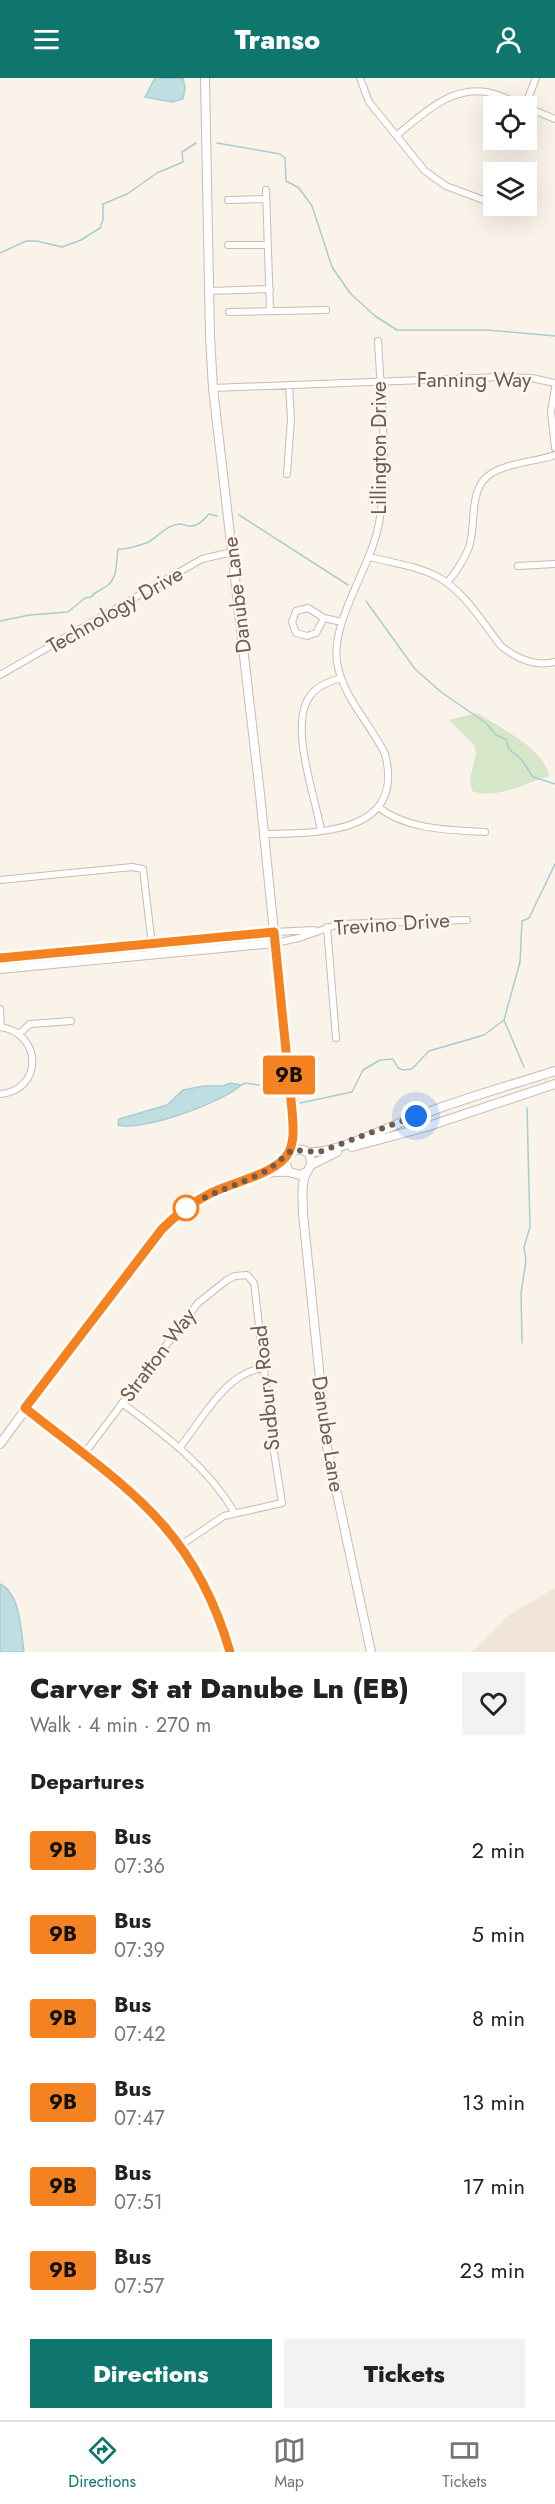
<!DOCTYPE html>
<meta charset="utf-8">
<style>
body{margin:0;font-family:Jost,sans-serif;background:#f2f2f2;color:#222;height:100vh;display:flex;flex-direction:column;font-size:22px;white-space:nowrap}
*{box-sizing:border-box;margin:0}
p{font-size:20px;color:#767676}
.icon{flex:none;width:33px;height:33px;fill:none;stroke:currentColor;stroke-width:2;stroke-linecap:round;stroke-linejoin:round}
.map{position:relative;height:1574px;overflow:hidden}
.details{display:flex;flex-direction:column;background:#fff;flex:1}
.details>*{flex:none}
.badge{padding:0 12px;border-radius:4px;font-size:21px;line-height:39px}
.fabs{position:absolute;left:483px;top:18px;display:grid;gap:12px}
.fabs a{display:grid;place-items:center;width:54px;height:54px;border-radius:0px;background:#fff;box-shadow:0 6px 24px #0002;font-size:30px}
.you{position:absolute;width:30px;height:30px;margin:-15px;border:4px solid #fff;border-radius:50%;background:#1a73e8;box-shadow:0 0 0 9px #1a73e833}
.map>.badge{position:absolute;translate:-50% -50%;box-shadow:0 0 0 3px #fff}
h2{padding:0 30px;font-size:22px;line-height:54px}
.round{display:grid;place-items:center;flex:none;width:63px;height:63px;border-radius:0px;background:#f2f2f2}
.head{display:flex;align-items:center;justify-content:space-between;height:102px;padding:0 30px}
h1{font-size:28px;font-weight:800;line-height:45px}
.primary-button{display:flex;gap:12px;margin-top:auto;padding:12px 30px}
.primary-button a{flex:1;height:69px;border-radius:0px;background:#0f766e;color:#fff;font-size:24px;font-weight:800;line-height:69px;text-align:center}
.primary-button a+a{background:#f2f2f2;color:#222}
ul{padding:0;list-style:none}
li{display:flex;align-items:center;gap:18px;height:84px;padding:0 30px}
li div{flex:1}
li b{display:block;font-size:22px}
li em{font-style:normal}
li .badge{min-width:66px;font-weight:700;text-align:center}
header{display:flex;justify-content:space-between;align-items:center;height:78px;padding:0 30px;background:#0f766e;color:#fff;font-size:27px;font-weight:800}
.menu{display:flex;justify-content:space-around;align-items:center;height:84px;border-top:2px solid #e0e0e0;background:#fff;font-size:16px;color:#767676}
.menu a{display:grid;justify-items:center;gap:3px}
.menu .selected{color:#0f766e}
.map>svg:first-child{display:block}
.residential{fill:#f1e5d8}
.green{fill:#d6e6c9}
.water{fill:#bfdee2;stroke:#a7cdd2;stroke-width:1.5}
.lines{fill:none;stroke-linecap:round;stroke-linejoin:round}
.stream{stroke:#a7cdd2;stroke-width:1.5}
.minor-casing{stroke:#cbbbb0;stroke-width:8}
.tertiary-casing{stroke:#cbbbb0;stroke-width:10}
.minor{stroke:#fff;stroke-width:6}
.tertiary{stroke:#fff;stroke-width:8}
.line-casing{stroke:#fff;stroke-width:14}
.line{stroke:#f58220;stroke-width:9}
.walk{stroke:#715a4f;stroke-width:6;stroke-dasharray:0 10.8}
.stop-dot{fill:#fff;stroke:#f58220;stroke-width:3}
.labels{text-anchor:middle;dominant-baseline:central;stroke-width:4.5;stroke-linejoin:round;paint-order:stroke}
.street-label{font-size:21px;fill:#715a4f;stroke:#fdf7ef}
</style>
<header><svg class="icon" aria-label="menu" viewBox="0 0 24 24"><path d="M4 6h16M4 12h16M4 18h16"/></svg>Transo<svg class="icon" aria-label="person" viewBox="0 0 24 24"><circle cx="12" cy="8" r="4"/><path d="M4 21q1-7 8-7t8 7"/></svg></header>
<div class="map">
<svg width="555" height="1574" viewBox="0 0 555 1574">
<rect width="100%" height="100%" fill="#faf3e9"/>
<path class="residential" d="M555,1510v64h-87l4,-1 34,-34z"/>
<path class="green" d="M477,635c22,14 68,36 72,63 -24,7 -52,24 -77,15l-2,-12 6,-25 -2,-9 -25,-25z"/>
<path class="water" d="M155,0h28l2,10 -2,11 -11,3 -27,-5z
M230,1005l11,2c-17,17 -100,47 -123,40l1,-6 48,-14 16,-15 21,-4h19z
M0,1506c21,10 21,48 24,68h-24z"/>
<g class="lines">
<path class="stream" d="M217,65l63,11 5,4 1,23 13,7 13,18 20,61 18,26 25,23 22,14h90l68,6
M0,175l26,-12h11l25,6 19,-7 19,-12 3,-8v-16l24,-10 30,-21 26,-11 -1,-10 14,-9
M239,437l109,70
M366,523l49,68 26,23 45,31 10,12 10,4 3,10 12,10 12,18 22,7
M0,543l30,-6 38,-3 17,-14 6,-1c5,-6 10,-7 16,-11 11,-9 9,-23 11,-37 6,1 23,-4 28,-6 12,-5 19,-18 34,-19 1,0 8,2 9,2 9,1 14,-6 20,-12l8,2
M524,989l-20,-47 16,-58 2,-41 7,-3 26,-54
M241,1007l5,-2 31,5
M300,1025l52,-11 11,-22 17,-10 13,-1 5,9 5,2 9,-1 17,-18 55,-16 20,-15
M522,1265l-1,-50 5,-32 -2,-14 6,-20 -3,-119"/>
<defs>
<path id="minor" d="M360,0l9,24 56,69 21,15 43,16
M525,28l11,-28
M526,29l29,12
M397,57c25,-20 53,-49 89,-43 13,2 27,10 39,14
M266,112l4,121
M228,122l38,-1
M228,167h40
M209,213l61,-2
M229,234l97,-2
M555,309l-4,25 4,36
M213,310l289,-11 30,1 23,5
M287,396l4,-55 -2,-34
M370,479c22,6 48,9 68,20 27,15 44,45 63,69 15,12 34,21 54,16
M518,488l37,-2
M447,505c9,-11 17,-22 22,-36 8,-23 -2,-59 23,-74 19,-11 43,-11 63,-18
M324,540l-8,15 -9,3 -11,-3 -4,-11 4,-11 12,-3 16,10 18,4
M0,597l202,-116 30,-7
M378,729c29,23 72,23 107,25
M321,753c-5,-33 -33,-106 -11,-135 7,-10 20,-15 31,-18
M264,756c54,-1 142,1 121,-80 -15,-31 -43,-58 -48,-92 -6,-42 34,-94 42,-139 10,-55 2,-125 -1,-182
M0,802l132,-13 11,2 10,85
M327,849l9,111
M274,854l40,-2
M275,865l24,-5 40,-14 128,-4
M0,931l1,18
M0,949c43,6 43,64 0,67
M19,956l11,-10 41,-3
M122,1325c43,32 85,63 113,110
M25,1331c99,76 168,116 205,243
M180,1369c22,-27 45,-74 83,-79
M84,1376l114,-151 29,-23 8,-4 12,-1 7,8 1,7 16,143 11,70 -58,13 -43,29"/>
<path id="tertiary" d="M205,0l5,258 3,52 47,406 26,257 7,76 -4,26
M0,880l274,-26
M0,891l275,-26
M352,1069l74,-20 129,-43
M306,1074c29,3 81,-25 109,-35 46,-18 93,-31 140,-46
M311,1087l26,-13
M263,1094l23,-15
M306,1094l-6,3 -11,-3 -4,-11c4,-14 25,-17 26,1 0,6 -6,11 -7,17 -3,11 -1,23 -1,35l24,233 44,205
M0,1366c35,-48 71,-96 106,-144 21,-27 41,-58 67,-81 29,-26 76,-49 116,-47"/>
</defs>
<use href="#minor" class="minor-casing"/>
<use href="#tertiary" class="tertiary-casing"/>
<use href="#minor" class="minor"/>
<use href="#tertiary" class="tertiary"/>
</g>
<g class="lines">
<defs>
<path id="line" d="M0,880l274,-26 18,178c1,13 3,30 -3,42 -11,22 -57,30 -78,41 -18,9 -34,21 -49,36l-137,179c98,78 168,116 205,244"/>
</defs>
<use href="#line" class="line-casing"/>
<use href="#line" class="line"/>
<path class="walk" d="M186,1130c26,-16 46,-21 72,-33 14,-6 23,-16 34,-25l27,2 97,-36"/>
</g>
<circle class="stop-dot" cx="186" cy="1130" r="12"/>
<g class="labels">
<g class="street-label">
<text x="474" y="302">Fanning Way</text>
<text transform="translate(379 370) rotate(-90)">Lillington Drive</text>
<text transform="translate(237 517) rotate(-97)">Danube Lane</text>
<text transform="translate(115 532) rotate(-30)">Technology Drive</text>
<text transform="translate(392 846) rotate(-4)">Trevino Drive</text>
<text transform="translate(158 1277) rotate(-53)">Stratton Way</text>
<text transform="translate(266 1310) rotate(-96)">Sudbury Road</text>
<text transform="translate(328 1356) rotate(81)">Danube Lane</text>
</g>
</g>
</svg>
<div class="fabs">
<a><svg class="icon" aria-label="locate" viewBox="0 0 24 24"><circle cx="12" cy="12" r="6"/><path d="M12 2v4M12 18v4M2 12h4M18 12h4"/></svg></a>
<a><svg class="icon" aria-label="layers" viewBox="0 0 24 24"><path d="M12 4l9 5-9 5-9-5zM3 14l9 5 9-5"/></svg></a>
</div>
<div class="you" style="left:416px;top:1038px"></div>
<b class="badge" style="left:289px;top:997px;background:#f58220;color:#111">9B</b>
</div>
<section class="details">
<div class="head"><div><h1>Carver St at Danube Ln (EB)</h1><p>Walk · 4 min · 270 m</p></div><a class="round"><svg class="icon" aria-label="heart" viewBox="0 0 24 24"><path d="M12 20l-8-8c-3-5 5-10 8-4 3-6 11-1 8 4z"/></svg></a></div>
<h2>Departures</h2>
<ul>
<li><span class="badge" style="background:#f58220;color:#111">9B</span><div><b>Bus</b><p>07:36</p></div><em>2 min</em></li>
<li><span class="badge" style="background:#f58220;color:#111">9B</span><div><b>Bus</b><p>07:39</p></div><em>5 min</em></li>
<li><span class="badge" style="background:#f58220;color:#111">9B</span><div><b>Bus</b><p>07:42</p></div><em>8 min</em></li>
<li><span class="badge" style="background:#f58220;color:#111">9B</span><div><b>Bus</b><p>07:47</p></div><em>13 min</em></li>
<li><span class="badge" style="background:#f58220;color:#111">9B</span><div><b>Bus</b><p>07:51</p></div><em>17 min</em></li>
<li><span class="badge" style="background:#f58220;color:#111">9B</span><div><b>Bus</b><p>07:57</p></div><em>23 min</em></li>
</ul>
<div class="primary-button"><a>Directions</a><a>Tickets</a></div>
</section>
<nav class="menu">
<a class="selected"><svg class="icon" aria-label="directions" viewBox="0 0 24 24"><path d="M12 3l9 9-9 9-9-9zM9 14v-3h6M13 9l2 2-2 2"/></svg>Directions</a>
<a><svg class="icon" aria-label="map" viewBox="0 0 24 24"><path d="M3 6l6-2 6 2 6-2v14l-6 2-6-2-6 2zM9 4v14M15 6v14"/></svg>Map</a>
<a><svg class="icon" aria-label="tickets" viewBox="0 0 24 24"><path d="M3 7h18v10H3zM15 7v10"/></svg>Tickets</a>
</nav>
